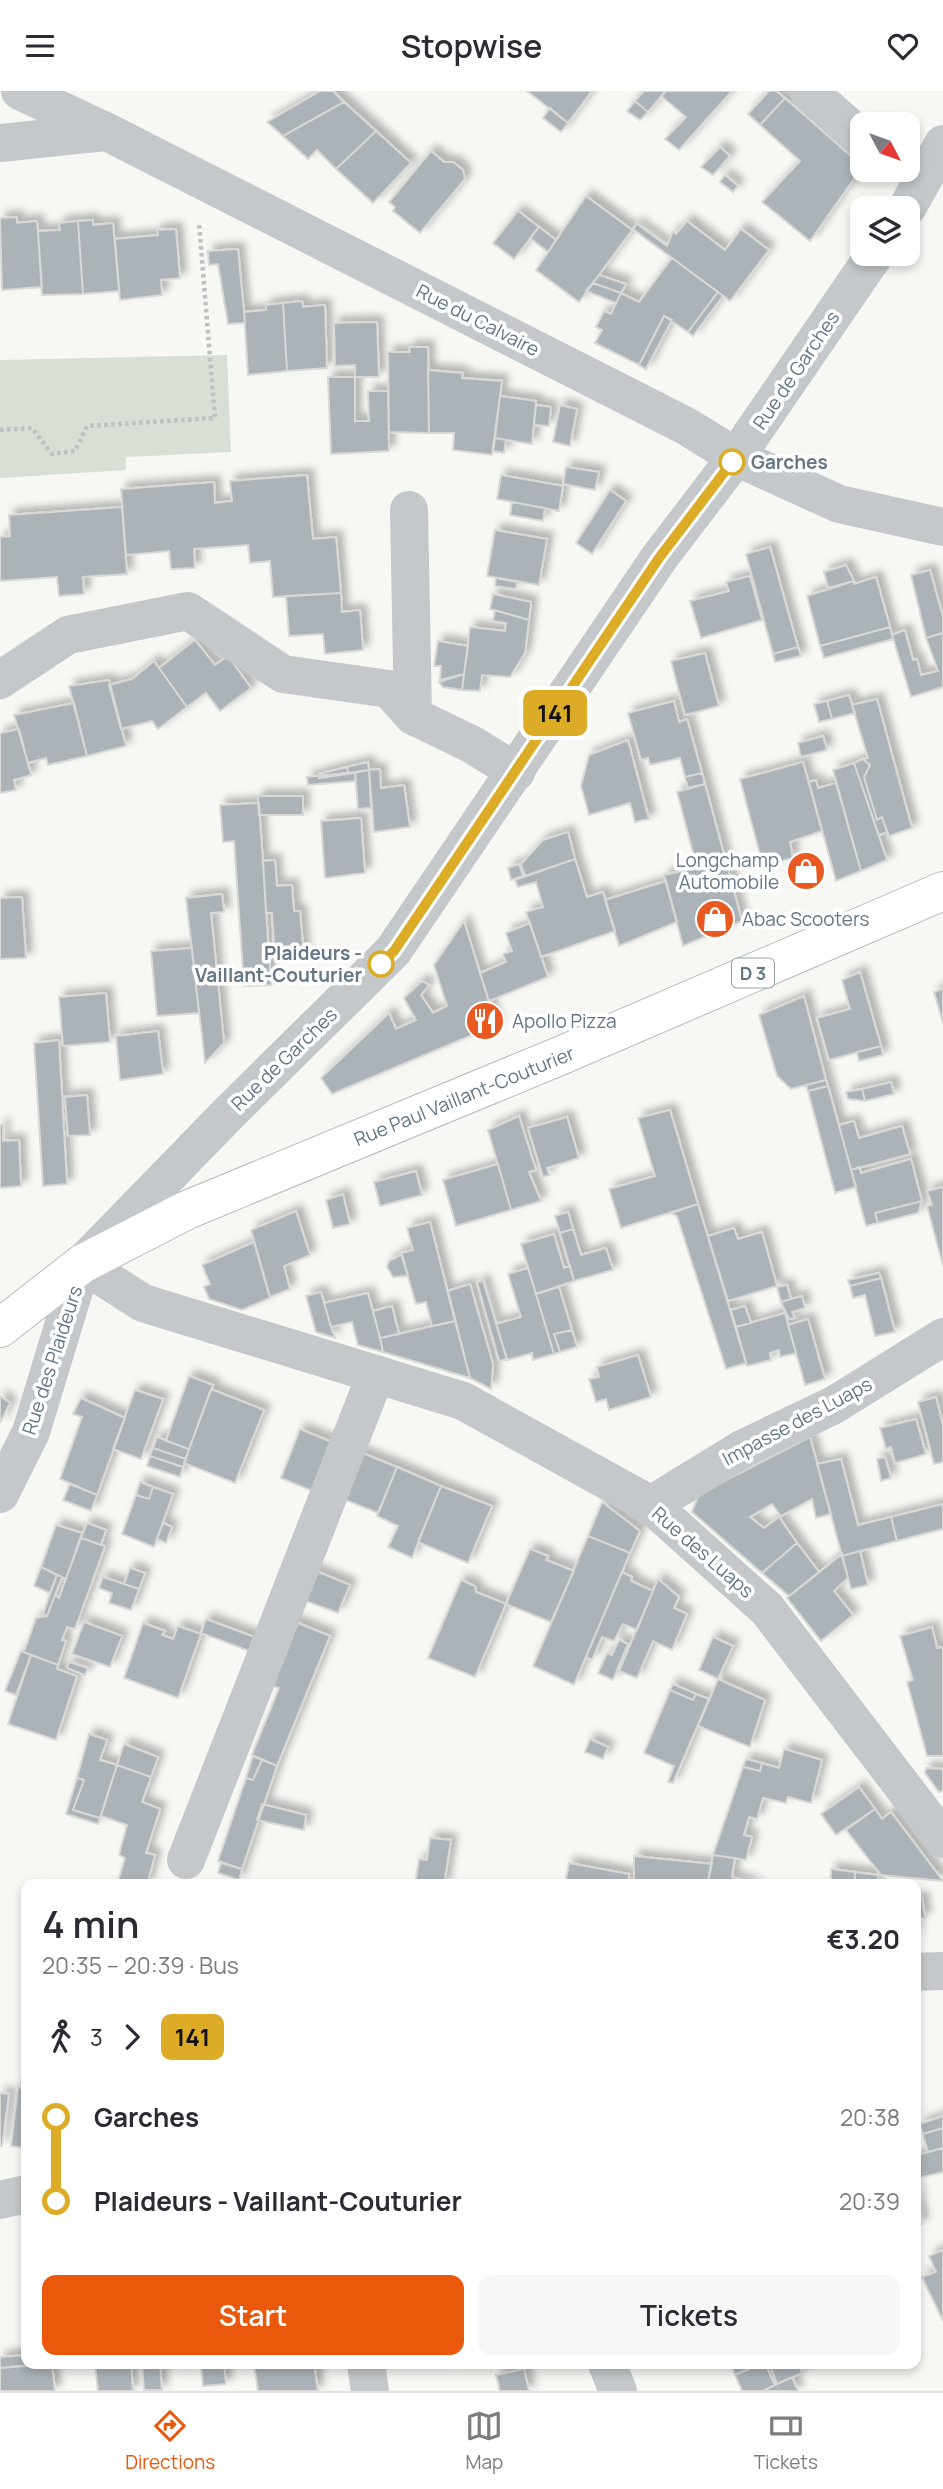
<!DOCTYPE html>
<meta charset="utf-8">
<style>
body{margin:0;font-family:Manrope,sans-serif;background:#f7f7f7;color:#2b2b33;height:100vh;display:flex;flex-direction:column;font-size:26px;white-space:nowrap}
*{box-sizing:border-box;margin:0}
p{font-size:23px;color:#7c7c81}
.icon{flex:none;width:38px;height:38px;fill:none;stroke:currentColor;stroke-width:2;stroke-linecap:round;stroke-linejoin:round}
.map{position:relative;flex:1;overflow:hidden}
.details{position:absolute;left:21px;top:1788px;width:900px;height:490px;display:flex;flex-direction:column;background:#fff;border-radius:14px;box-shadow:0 4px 10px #0003}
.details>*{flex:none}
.badge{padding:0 14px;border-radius:10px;font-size:24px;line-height:46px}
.needle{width:46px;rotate:131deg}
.controls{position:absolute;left:850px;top:21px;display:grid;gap:14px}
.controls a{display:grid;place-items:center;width:70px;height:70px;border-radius:14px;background:#fff;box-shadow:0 4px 10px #0003;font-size:35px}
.map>.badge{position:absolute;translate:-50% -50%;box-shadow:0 0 0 4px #fff}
.legs{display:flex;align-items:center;gap:10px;height:77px;padding:0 21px;font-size:23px}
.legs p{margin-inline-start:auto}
.headline{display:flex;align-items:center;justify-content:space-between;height:119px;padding:0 21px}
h1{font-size:38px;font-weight:600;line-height:52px}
.button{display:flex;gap:14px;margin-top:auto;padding:14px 21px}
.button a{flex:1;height:80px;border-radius:14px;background:#ea580c;color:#fff;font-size:28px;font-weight:600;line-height:80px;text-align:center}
.button a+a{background:#f7f7f7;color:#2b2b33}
ul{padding:0 21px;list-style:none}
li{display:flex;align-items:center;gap:24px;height:84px;font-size:26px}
li i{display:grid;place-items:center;width:10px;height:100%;margin:0 9px;background:currentColor}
li i::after{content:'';width:18px;height:18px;margin:-9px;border:5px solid;border-radius:50%;background:#fff}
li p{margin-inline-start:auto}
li:first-child i{background:linear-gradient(#0000 50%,currentColor 0)}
li:last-child i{background:linear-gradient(currentColor 50%,#0000 0)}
header{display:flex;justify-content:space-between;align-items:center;height:91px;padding:0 21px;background:#fff;font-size:32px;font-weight:600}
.dock{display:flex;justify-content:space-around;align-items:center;height:98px;border-top:2px solid #e1e1e2;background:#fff;font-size:19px;color:#7c7c81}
.dock a{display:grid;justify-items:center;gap:4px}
.dock .current{color:#ea580c}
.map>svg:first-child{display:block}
.green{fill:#d8dfd5}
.building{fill:#abb3b9;stroke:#d8d8d6;stroke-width:2;filter:url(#shadow)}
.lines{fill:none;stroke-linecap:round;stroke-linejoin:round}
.major-casing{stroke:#b7bbbf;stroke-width:40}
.path{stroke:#bec0c2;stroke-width:4.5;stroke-dasharray:3.5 3.5;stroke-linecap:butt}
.minor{stroke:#c4c8cb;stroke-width:38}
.major{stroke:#fff;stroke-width:38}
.line-1-casing{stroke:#fff;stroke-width:16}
.line-1{stroke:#dcac27;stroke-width:10}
.stop-1-dot{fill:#fff;stroke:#dcac27;stroke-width:3.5}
.labels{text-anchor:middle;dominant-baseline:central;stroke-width:7;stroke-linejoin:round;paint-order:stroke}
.shield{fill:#fff;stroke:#939faa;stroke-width:2}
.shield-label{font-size:18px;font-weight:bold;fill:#657686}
.street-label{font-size:19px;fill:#657686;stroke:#fff}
.stop-label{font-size:19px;font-weight:bold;fill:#657686;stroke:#fff;text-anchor:start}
.poi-label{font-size:19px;fill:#657686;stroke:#fff;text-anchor:start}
</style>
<header><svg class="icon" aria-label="menu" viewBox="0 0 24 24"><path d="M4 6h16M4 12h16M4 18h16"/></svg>Stopwise<svg class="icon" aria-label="heart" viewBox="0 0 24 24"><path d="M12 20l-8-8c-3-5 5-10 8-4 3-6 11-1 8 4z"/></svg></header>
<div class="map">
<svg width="943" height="2300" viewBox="0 0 943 2300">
<defs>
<filter id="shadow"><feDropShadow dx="6" dy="-6" stdDeviation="3.5" flood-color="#0004"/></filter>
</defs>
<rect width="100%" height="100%" fill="#f7f7f4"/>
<path class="green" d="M227,264l4,97 -105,5v13l-126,8v-118z"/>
<path class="building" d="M320,0h13l11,11 -61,34 -16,-14z
M527,0h63l1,1 -23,31z
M644,0h22l-18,21 -13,-11z
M666,0h66l-53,59 -14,-11 21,-22 -25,-21z
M769,0h7l9,7 -25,27 -12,-11z
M785,7l67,59 4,19 -46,65 -48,-39 38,-41 -40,-36z
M635,10l13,11 -8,8 -13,-9z
M344,11l32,29 -40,38 -19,-19 -9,9 -25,-23z
M550,17l18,15 -7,9 -18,-14z
M376,40l35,32 -38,40 -37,-34z
M720,56l10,9 -17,19 -12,-8z
M431,60l13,11h9l10,8 2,9 -45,54 -27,-22 2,-4 -6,-5z
M725,84l13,11 -5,6 -13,-10z
M586,105l46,34 -53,72 -43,-32z
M518,120l21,16 -25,32 -21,-16z
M17,126v6l20,-2 5,66 -40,3 -2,-72z
M93,129v5l20,-2 6,68 -36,3 -5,-73z
M78,130l5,73 -41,1 -4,-64 22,-1 -1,-7z
M687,130l38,29 16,-21 28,21 -39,51 -97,-72 4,-5 30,22 6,-15 3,3z
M539,136l17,13 -8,12 -18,-14z
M176,138l4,49 -19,2 1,15 -42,5 -5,-61 43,-4 -1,-5z
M238,158l7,74 -17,1 -10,-60 -9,1 -1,-14z
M672,167l46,34 -30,40 -24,-16 -25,49 -44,-22 7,-13 -6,-3 8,-16 7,3 10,-21 18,9z
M599,184l27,9 -5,9 -28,-10z
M593,192l28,10 -5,10 -30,-12z
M718,201l5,4 -30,40 -5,-4z
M302,210l1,6 22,-2 2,63 -40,3 -4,-68z
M283,212l4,68 -39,4 -4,-63 22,-2v-5z
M664,225l8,4 -26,49 -7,-4z
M377,231l2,55h-24v-12l-20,1 -1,-43z
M409,256h19l1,86 -40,-1 -1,-80h22z
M428,279l35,3 -1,5 40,3 -10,74 -39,-5 1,-17h-25z
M328,286h27v44h14l-1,-30h20l1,60 -58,3z
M500,305l36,5 -4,43 -37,-6z
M536,314l15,2 -2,19 -15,-1z
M560,314l17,4 -7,37 -17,-4z
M495,347l11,2 -2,13 -11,-2z
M566,376l33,5 -4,18 -32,-6z
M307,384l6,64 23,-2 5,56 -68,4 -3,-36 -20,2 -2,-18 -54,4 1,19 -24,1 -2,-18 -43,4 -5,-66 93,-7 1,21 17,-2 -2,-20z
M501,384l62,11 -4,25 -62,-12z
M610,399l16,11 -34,53 -16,-11z
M512,411l33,6 -2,13 -33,-6z
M122,416l5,67 -44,3 1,17 -25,2 -2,-19 -57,4v-44l10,-1 -1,-21z
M495,439l52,9 -8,46 -52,-9z
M770,456l28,100 -25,7 -27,-100z
M846,474l8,16 -26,7 -4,-16z
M930,479l13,47v16l-17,5 -15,-63z
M750,485l12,44 -61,18 -11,-37 39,-10 -3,-9z
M876,486l14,50 -70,19 -13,-50 47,-15v3z
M496,487l21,4 -1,7 -21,-3z
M341,502l1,19 18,-2 3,40 -38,4 -2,-20 -34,2 -3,-40z
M493,503l38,8 -2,18 -39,-11z
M495,519l34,10 -4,33 -15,24 -28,-2 -2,16 -18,-1 8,-63 35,4 1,-8 -13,-2z
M890,536l3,12 -69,19 -4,-12z
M905,539l8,30 4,-1 4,16 17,-4 -12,-33 17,-5v54l-32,10 -19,-62z
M195,549l20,25 13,-9 23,32 -31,23 -14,-18 -19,14 -28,-39z
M438,550l30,5 -4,28 -24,6 1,-14h-7z
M798,556l3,9 -26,6 -2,-8z
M705,562l14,53 -34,9 -14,-54z
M154,570l33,46 -29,22 -6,-8 -31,8 -12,-44 23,-6z
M464,583l-2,16 -19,-3 -4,-5z
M109,589l17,66 -39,10 -18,-70z
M849,604l6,18 -23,6 -5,-18z
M877,608l35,129 -23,8 -7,-19 -5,3 -13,-43 6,-12 -7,-6 5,-1 -16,-53z
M674,610l5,21 8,-3 15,54 -17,4 -5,-19 -30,7 -2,-7 -7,2 -13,-47z
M827,610l5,18 -13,3 -5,-18z
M74,612l13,53 -39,9 -2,-7 -18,5 -14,-48z
M19,638l12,46 -17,5 2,10 -16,3v-60z
M823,645l4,14 -26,7 -3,-14z
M628,649l21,79 -14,3 -5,-19 -41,12 -8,-29 8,-31z
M863,668l7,6 -6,12 13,43 5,-3 5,15 -8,3 -25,-72z
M368,671l1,8 -21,4 -1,-7z
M803,671l19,69 -32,11 3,16 -30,8 -23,-87z
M854,672l33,97 -26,11 -28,-101z
M347,676l1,7 -29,4v-4z
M380,678l1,19 23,-3 6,42 -36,5 -5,-62z
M369,679l2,38 -13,1 -3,-37z
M355,681l1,9 -48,4 -1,-8z
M702,682l3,11 -17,4 -3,-11z
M816,689l2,8 18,-5 25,88 -25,10 -27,-99z
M705,693l37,137 -59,25 -19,-71 33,-7 -20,-76z
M258,705h45v19h-44z
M259,712l12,182 -27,1 -10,-145 -11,1 -3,-37z
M361,727l4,55 -40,5 -4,-57z
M568,741l7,27 -50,17 -4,-12 22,-24z
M575,768l12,38 16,-5 12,39 -74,26 -15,-45 17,-5 -7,-25 -18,5 -3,-7z
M275,769l2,26 15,-1 2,26h6l4,46 -29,1 -3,-45h-6l-3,-52z
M519,773l4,12 -12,4 -3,-12z
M666,790l11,41 -58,24 -14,-46z
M222,803l2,18 -13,1 13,130 -19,20 -19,-165z
M22,806l4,61 -26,1v-61z
M464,830l32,104 -164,69 -11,-16 68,-65 7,16 20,-9 -12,-22 18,-17 7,4 -8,10 12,18 14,-7 -13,-41z
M530,832l18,54 -59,24 -9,-28 26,-11 -3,-8 9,-3 -6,-18z
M192,857l7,65 -42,3 -6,-65z
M860,881l21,74 -52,14 -12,-42 33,-9 -8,-29z
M943,898v34l-9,-31z
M106,902l4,49 -47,4 -4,-49z
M804,905l22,84 -35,9 -14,-13 -18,-61z
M158,940l5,43 -43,6 -4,-44z
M59,949l8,144 -24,2 -9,-143z
M881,955l2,9 -24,6 -2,-9z
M826,989l2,6 -20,5 -2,-6z
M891,991l3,12 -29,7 -3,-12z
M828,995l28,101 -21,6 -27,-102z
M862,998l3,12 -17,-2 -2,-7z
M87,1004l3,40 -22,1 -3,-39z
M670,1019l28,94 -77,24 -12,-39 46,-13 -17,-58z
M519,1025l17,54 -7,2 12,29 -30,9 -23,-80z
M567,1026l12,41 -32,10 2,7 -6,2 -15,-49z
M854,1030l5,17 43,-12 8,28 -59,16 -12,-45z
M0,1034h3v16l16,-1 2,46 -21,2z
M911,1068l11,42 -47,12 3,10 -12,3 -15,-56 8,-3 2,6z
M498,1073l13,46 -55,16 -13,-46z
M416,1080l6,24 -42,11 -6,-24z
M943,1096v79l-16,-60 5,-1 -5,-14z
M343,1103l7,30 -17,4 -7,-28z
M922,1110l-4,12 -40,10 -3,-10z
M698,1113l48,159 -20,6 -49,-153 -6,-3z
M296,1120l14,44 -26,11 6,23 -20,8 -19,-67z
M568,1121l5,17 -13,4 -5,-17z
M430,1131l25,99 -23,5 -6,-24 -10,2 -15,-51 12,-3 -6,-22z
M734,1137l4,11 24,-7 15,54 -49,15 -20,-65z
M573,1138l8,26 25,-7 7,22 -39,11 -14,-48z
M554,1143l10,34 6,-2 4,15 -38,13 -15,-50z
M254,1151l16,56 -28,12 -33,-11 -5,-12 6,-3 -8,-19z
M402,1163l6,22 -15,1 -6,-10 2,-6z
M528,1177l26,86 -21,6 -1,-7 -25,7 -11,-36 25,-7 -13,-43z
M879,1182l2,5 -31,8 -2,-6z
M881,1187l14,54 -20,4 -10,-41 -12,3 -3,-12z
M483,1190l24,78 -8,2 -22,-79z
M470,1193l23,80 -2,25 -21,-11 -22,-87z
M787,1194l4,14 -10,3 -4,-15z
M559,1196l13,43 -18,4 6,18 -6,2 -18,-60z
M321,1201l10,35 4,11 -19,-6 -10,-36z
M368,1202l12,45 3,14 -25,-7 -6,-23 -21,5 -7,-24z
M802,1205l3,12 -13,4 3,6 -6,1 -8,-17z
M392,1215l7,28 -19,4 -7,-27z
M745,1215l6,17 -15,4 -5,-17z
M785,1222l11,40 -16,4 -1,-7 -9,3 1,7 -24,6 -11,-39z
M808,1228l17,60 -20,6 -17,-60z
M455,1230l15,57 -87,-26 -3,-14z
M572,1239l5,17 -17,5 -6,-18z
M638,1264l13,42 -42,13 -3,-11 -10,3 -7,-23 10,-2 -2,-10z
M189,1285l24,9 -24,64 -23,-8z
M211,1298l53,21 -29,73 -51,-20z
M135,1299l28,9 -22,60 -28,-10z
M0,1305l10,7 -10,20z
M936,1306l7,29v36l-9,2 -16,-62z
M81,1307l44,20 -28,77 -37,-16 22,-62 -9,-3z
M916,1328l10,35 -31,9 -4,-16 -5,2 -6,-21z
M300,1338l44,18 -20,49 -43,-18z
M157,1346l32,12 -3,10 -33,-11z
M810,1346l21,77 -15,4 -4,-19 -31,17 -9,-12 -22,13 14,11 15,-11 18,26 -35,30 -70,-61 7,-18z
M153,1357l33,11 -3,8 -33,-11z
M355,1359l42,17 -19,46 -40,-16z
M150,1365l33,11 -3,10 -33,-11z
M885,1366l6,21 -10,3 -4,-22z
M841,1368l17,66 33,-8 6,24 -55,15 -25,-92z
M397,1376l44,19 -29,72 -24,-11 10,-21 -21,-10z
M140,1391l13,5 -4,12 -13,-4z
M70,1393l27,11 -6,16 -28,-11z
M441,1395l51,20 -24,57 -50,-21z
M153,1396l20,7 -19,53 -32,-13 14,-39 13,4z
M602,1411l38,29 -10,22 -42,-17z
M943,1413v25l-46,12 -6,-24z
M87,1432l19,7 -5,15 -20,-7z
M163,1432l9,4 -6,16 -9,-4z
M56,1434l26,8 -16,46 -25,-12z
M588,1445l42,17 -56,132 -41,-19z
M81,1447l24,8 -30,83 -8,-2 -5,13 4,1 -8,24 -37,-14 4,-2 11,-31 11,-2 8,-21 4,3z
M797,1452l22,29 -30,24 -27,-23z
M530,1458l18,7 -2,4 28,11 -23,51 -45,-18z
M860,1460l8,34 -17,4 -9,-33z
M842,1463l6,24 -14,13 19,24 -32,26 -34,-43z
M302,1474l48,20 -12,28 -48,-18z
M41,1476l16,8 -7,18 -16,-7z
M130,1477l15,5 -6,16 -15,-5z
M622,1481l10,5 -1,4 22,10 -16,39 -14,-6 -9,17 -12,-4 -10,23 -6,-3z
M57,1484l5,2 -15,39 -4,-2z
M103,1486l36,12 -8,21 -22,-7 3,-10 -13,-5z
M658,1488l21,18 -5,11 13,6 -15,36 -19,-9 -16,37 -18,-7z
M461,1489l14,6 1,6 30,12 -31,73 -47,-19z
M206,1528l59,22 -5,14 -59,-22z
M293,1530l37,15 -53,130 -25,-11 27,-67 -11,-4z
M84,1531l38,14 -12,31 -38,-13z
M143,1532l22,8 -3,4 11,4 5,-13 23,8 -23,64 -54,-20z
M932,1536l5,21 6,-1v109h-16l-20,-74 6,-2 -13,-44z
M713,1546l20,9 -15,33 -19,-9z
M619,1549l9,4 -15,36 -15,-7 9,-20 5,2z
M21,1560l10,4 -15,40 -11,-4z
M31,1564l27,10 -1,4 20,7 -21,64 -48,-16z
M69,1571l19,6 -3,7 -18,-7z
M718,1588l47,21 -15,47 -52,-21z
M673,1593l23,10 -3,6 -23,-10z
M670,1599l23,10 3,-6 13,5 -36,84 -5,-1 6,-16 -30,-13z
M89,1643l18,6 -7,20 17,5 -17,53 -27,-8 11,-30 -7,-2z
M590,1648l18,8 -5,12 -18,-7z
M124,1653l34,13 -7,20 -34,-12z
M784,1658l38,11 -11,43 -23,-6 -2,6 -23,-5 -6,21 -8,-2 -5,18 8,2 -6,23 -33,-5 30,-88 17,4 2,-8 17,5z
M253,1665l9,4 -9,20 -7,-2z
M746,1668l16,4 -2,8 -17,-4z
M262,1669l15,6 -35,103 -24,-8 28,-83 7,2z
M117,1674l34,12 -9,25 18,7 -14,44 9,2 -8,30h-30l8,-27 -6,-3 8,-30 -26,-9z
M926,1677l17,1v22l-4,1 -14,-19z
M77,1687l7,2 -11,30 27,8 -2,6 -32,-10z
M859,1696l16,22 -39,26 -15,-21z
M262,1713l44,11 -2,15 -47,-10z
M875,1718l7,10 9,-7 52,69 -62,-6 -35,-45z
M430,1747l21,2 -7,45h-29l4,-26 8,1z
M713,1764l22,3 -3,19 25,8h-50z
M634,1765l78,8 -5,21h-73z
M221,1772l21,6 -3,11 -21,-7z
M569,1772l60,11 -1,11h-63z
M831,1778l24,3v13h-24z
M855,1781l23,3v10h-23z
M915,1807h7l3,20 -8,1 -2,20z
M18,1996l8,2v59l-15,-2z
M0,2002l9,1 -7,52h-2z
M943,2025v12l-20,6 -3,-10z
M943,2037v20l-15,4 -5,-18z
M943,2057v24l-28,7v-23z
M915,2094l7,39 -7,1z
M943,2159v71l-21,-44 14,-5 -7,-16z
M26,2264v9h10l-36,4v-11z
M52,2273l3,27h-55v-23z
M95,2273h36l2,27h-35z
M142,2273h18l2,26h-18z
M201,2273h23l2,20 -23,2z
M254,2273h60l4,27h-60z
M731,2273h16l2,5 -14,6z
M747,2273h18l10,21 -12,6h-21l-7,-16 14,-6z
M770,2273h29l3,9 -25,11z
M524,2278l5,22h-29l-4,-16z
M792,2286l6,14h-35l14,-7z"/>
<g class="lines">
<defs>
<path id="major" d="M0,1237l82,-64 105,-54 375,-155 381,-164"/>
</defs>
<use href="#major" class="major-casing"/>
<path class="path" d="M0,339l32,-2 20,26 23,-3 12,-25 128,-8 -16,-195"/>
<path class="minor" d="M20,0l87,41 579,294 50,31 103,47 104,23
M808,0l55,48
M0,52l105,-11
M907,117l36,-64
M409,419l4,206
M0,589l68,-45 120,-24 95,63 106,15 24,27 60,29 43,27
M82,1173l61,39 320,98 188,104 116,104 176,230
M0,1403l31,-62 51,-168 145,-149 166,-164 266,-393 77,-101 139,-203
M651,1414l91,-56 92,-44 109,-68
M186,1769l190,-486
M915,1881l28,-1
M0,2109l26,-6
M366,2273l4,27
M607,2273l11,27"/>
<use href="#major" class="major"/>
</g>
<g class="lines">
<defs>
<path id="line-1" d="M381,873l13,-13 265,-393 73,-96"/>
</defs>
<use href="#line-1" class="line-1-casing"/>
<use href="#line-1" class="line-1"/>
</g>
<defs>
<symbol id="shop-disc" viewBox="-11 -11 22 22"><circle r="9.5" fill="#e95922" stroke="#fff"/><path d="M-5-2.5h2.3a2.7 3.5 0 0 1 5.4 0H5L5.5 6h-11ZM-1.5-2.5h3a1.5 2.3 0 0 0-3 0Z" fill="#fff"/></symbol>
<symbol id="restaurant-disc" viewBox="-11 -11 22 22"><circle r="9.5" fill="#e95922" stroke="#fff"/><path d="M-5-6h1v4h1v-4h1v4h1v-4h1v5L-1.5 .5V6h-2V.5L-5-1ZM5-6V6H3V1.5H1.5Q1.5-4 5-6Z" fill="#fff"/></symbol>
</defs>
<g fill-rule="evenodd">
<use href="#shop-disc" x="784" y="758" width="44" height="44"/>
<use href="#shop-disc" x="693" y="806" width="44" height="44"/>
<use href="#restaurant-disc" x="463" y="908" width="44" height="44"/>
</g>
<g class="stop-1-dot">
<circle cx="732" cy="371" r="12"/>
<circle cx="381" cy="873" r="12"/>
</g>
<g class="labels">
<rect class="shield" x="732" y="867.5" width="42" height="29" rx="5"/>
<g class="shield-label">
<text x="753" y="882">D 3</text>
</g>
<g class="street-label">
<text transform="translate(478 229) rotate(27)">Rue du Calvaire</text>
<text transform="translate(796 279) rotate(-56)">Rue de Garches</text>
<text transform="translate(284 968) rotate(-44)">Rue de Garches</text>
<text transform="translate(464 1005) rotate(-22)">Rue Paul Vaillant-Couturier</text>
<text transform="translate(52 1269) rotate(-72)">Rue des Plaideurs</text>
<text transform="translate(797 1330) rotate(-28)">Impasse des Luaps</text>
<text transform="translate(703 1461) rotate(41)">Rue des Luaps</text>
</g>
<g class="stop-label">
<text x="751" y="371">Garches</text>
<text x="362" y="862" text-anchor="end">Plaideurs -<tspan x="362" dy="22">Vaillant-Couturier</tspan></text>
</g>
<g class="poi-label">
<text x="779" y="769" text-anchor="end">Longchamp<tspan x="779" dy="22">Automobile</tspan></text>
<text x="742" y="828">Abac Scooters</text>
<text x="512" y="930">Apollo Pizza</text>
</g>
</g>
</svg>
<div class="controls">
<a><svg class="needle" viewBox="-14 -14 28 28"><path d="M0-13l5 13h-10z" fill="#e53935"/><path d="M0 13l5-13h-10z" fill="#7c7c81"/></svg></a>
<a><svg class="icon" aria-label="layers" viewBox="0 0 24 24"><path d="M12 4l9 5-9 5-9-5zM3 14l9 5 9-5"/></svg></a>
</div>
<b class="badge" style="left:555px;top:622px;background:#dcac27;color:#111">141</b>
<section class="details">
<div class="headline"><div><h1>4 min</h1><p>20:35 – 20:39 · Bus</p></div><b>€3.20</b></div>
<div class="legs"><svg class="icon" aria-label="walk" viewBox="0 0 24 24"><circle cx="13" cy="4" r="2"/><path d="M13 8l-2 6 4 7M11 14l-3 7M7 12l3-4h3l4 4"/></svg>3<svg class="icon" aria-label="forward" viewBox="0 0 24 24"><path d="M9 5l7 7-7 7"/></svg><b class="badge" style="background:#dcac27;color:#111">141</b></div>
<ul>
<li><i style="color:#dcac27"></i><b>Garches</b><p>20:38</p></li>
<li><i style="color:#dcac27"></i><b>Plaideurs - Vaillant-Couturier</b><p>20:39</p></li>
</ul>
<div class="button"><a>Start</a><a>Tickets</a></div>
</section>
</div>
<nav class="dock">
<a class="current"><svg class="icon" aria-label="directions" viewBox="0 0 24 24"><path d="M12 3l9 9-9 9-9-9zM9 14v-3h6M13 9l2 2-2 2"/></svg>Directions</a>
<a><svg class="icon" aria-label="map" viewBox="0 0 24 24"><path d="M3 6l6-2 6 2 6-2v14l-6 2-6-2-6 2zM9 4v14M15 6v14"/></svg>Map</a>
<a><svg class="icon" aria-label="tickets" viewBox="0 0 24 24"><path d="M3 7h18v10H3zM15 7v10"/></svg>Tickets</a>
</nav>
